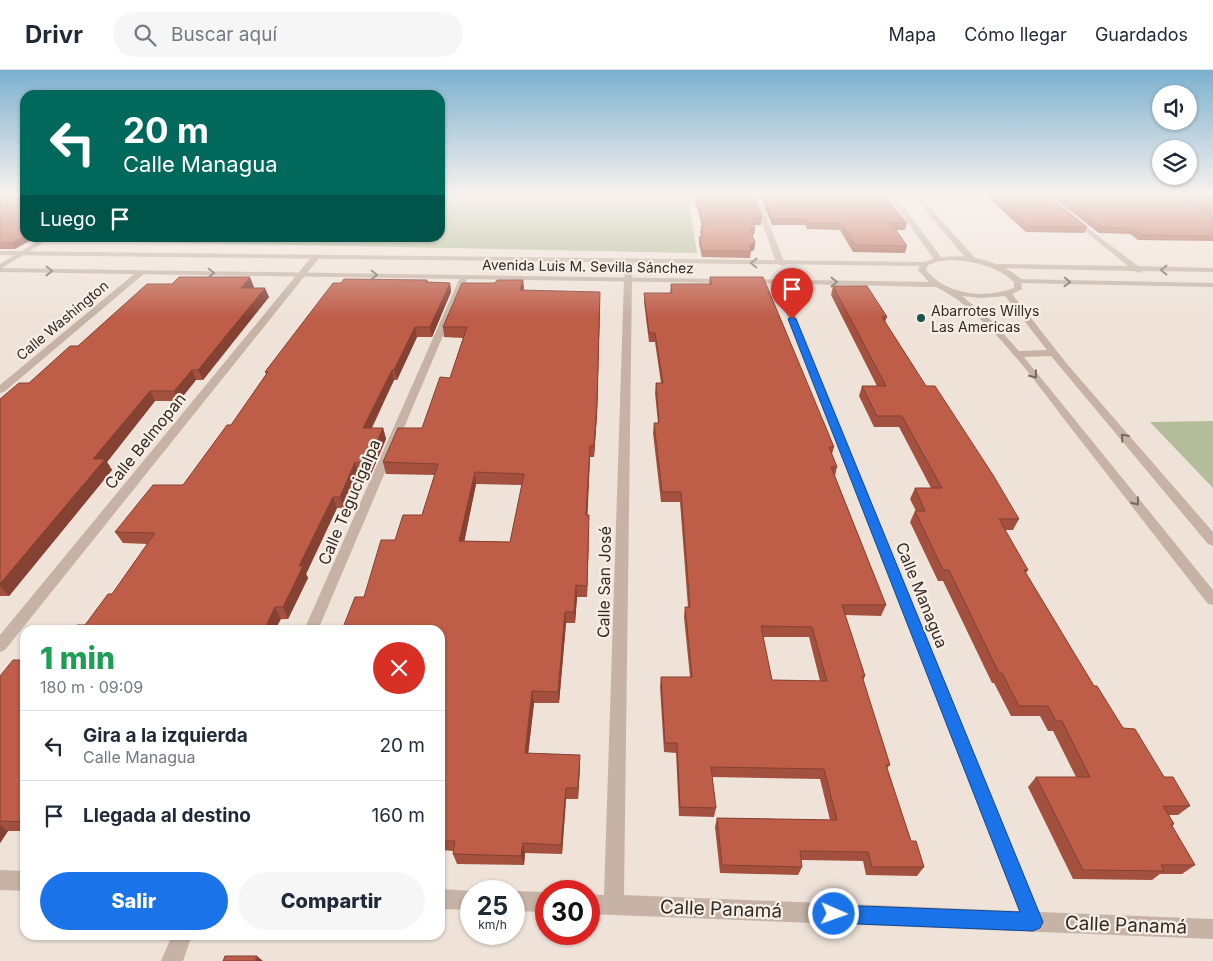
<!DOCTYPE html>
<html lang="es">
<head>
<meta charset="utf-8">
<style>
  :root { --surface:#fff; --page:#f6f6f7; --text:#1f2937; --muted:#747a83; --line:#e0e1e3; --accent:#1a73e8 }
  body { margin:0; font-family:Inter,sans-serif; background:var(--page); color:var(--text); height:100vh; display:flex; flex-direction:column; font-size:19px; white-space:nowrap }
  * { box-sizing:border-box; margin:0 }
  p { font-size:16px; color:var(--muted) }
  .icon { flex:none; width:28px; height:28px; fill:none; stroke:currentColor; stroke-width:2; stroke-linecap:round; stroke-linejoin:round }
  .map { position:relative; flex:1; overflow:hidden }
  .drawer { position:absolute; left:20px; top:555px; width:425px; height:315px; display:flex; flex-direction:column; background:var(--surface); border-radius:15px; box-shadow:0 1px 4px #0004 }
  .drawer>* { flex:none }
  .banner { position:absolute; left:20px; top:20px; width:425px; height:152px; border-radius:15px; box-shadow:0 1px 4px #0004; background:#00695c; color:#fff; overflow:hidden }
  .fabs { position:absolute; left:1152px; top:15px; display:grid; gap:10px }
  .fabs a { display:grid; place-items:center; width:45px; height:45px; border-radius:50%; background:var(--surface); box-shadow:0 1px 4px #0004; font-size:25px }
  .speed { position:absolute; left:460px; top:810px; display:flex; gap:10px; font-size:25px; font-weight:700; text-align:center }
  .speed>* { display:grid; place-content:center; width:65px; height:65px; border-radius:50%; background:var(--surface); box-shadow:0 1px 4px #0004; line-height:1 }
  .speed small { font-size:12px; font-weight:400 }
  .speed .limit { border:8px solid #d22; background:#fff; color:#111 }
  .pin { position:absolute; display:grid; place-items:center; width:42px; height:42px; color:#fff; margin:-51px -21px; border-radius:50% 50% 50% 0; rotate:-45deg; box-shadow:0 0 5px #0007 }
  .pin .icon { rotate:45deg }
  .me { position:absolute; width:55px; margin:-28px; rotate:92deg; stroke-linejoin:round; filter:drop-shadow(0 0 4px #0008) }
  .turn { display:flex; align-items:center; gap:18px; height:105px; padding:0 20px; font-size:22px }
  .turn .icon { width:65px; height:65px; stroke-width:2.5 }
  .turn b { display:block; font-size:35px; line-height:42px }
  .then { display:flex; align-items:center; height:48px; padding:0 20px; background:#0003; gap:10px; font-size:19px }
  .round { display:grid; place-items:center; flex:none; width:52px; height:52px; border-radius:26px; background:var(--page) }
  .headline { display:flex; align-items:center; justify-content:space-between; height:85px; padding:0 20px }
  h1 { font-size:30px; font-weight:800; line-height:38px; color:#1e9e55 }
  .cta { display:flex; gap:10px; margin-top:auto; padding:10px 20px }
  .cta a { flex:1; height:58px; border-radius:30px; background:var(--accent); color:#fff; font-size:20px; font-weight:800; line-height:58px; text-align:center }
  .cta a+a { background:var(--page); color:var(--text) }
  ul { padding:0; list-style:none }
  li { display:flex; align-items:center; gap:15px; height:70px; padding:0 20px; border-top:1px solid var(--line) }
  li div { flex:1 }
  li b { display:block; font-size:19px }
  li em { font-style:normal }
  header { display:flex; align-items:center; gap:30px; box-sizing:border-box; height:70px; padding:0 25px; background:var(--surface); border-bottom:1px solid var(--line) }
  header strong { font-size:24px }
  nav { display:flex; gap:28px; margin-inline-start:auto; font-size:18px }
  .search { width:350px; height:45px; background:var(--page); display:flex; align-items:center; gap:12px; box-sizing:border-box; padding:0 18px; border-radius:28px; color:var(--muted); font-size:19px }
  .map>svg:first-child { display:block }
  .green { fill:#b4bd9a }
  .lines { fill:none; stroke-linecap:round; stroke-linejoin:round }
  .minor { fill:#c6b3a6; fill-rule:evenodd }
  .tertiary { fill:#c6b3a6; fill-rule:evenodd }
  .wall { fill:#a3503e; fill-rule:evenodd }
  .shaded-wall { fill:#854132 }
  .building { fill:#be5d48; stroke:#854132; fill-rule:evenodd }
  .oneway { stroke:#756860 }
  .route { fill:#1a73e8; stroke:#114b97 }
  .poi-dot { fill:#1f5151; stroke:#f7eee5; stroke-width:2 }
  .labels { text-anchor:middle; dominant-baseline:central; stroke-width:4.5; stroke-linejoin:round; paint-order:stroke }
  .far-street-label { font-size:14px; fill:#332a26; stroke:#f7eee5 }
  .far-poi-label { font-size:14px; fill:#332a26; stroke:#f7eee5; text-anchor:start }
  .street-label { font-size:16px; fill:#332a26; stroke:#f7eee5 }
  .near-street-label { font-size:19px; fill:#332a26; stroke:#f7eee5 }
</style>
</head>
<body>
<header>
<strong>Drivr</strong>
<div class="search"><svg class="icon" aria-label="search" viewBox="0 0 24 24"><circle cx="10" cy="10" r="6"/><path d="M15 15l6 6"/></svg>Buscar aquí</div>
<nav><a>Mapa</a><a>Cómo llegar</a><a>Guardados</a></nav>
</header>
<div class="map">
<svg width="1213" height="891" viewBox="0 0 1213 891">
  <rect width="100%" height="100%" fill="#efe3d9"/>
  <g class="green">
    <path d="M440,123H687L697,183L133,172L139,168H440Z"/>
    <path d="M1213,351V418L1150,352Z"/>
  </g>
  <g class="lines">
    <g class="minor">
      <path d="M751,123H757L785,194L784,196L777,194Z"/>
      <path d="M887,123H893L941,187V191H935Z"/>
      <path d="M911,123H917L974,187V191H968Z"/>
      <path d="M1072,146L1138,196L1213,198V202L1143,201L1139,203L1134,201L998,198L994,196L998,194L1128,196L1070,149V147Z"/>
      <path d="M43,168H51L0,199V194Z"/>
      <path d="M313,185L320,187L5,580L0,582V565Z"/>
      <path d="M627,189L634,191L632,209L624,825L1019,841L774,212L778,210L782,212L1039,842L1213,849V869L589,844V824L604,825L624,209Z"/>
      <path d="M139,200L146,202L4,322L0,323V315Z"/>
      <path d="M461,205L468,207L318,560H304Z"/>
      <path d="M1015,209L1213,213V217L1018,213L1014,211Z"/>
      <path d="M0,800L25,801V821L0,820Z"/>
      <path d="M440,819L474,821H471V840L440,839Z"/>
      <path d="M513,821H514L546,822V842L514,841Z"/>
      <path d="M172,865H192L183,891H161Z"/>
    </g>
    <g class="tertiary">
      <path d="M0,181L924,192C955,180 996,187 1021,209L1022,219L1012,224L1067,294L1213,462V476L1208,474L1051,286L1024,287L1213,520V535L1208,534C1163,477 1119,419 1074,362C1039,317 987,241 936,217L747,213L743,211L747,209L929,212L918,200L920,196L0,185ZM953,190C976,192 997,196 1014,212V218C985,229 946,225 926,200L928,195L939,191ZM962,226L981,228L1005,226L1047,280L1019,281L992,251Z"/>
      <path d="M0,198L725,209L729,211L725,213L0,202Z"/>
    </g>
  </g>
  <g class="wall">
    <path d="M0,123L15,179H0Z"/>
    <path d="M693,123H752L762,148L761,155H753L755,159L754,165H752L755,173L754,180L751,181L750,188L702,187L699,174V167H701L700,163L701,156H702Z"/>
    <path d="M759,123H870L872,126L907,153L905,160H896L907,176L905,183L853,182L840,160L807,159L805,155H772Z"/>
    <path d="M983,123H1045L1087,157L1084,163L1026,162Z"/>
    <path d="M1047,123H1164L1213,152V171L1138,170L1130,164L1099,163Z"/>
    <path d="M1167,123H1213V151Z"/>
    <path d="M710,207L834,377L832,384L837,397L835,406L886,535L881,546L845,545L865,606L863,611L890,695L887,698L911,771L924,797L917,806L866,805L863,791L801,790L802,797L798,805L720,803L715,757L717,748L830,750L820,709L712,707L716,738L714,747L679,746L676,683L664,682L660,617L661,607H690L684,547L685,537H688L680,432H661L653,363L654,353H658L655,323L656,313H661L655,272H649L644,232V223H670L671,214H709ZM763,567H809L820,611L772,610Z"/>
    <path d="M427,210L428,212L450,213L451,222L432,267H417L397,310H394L372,358H383L386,369L371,404L358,403L344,438H337L306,504L308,508L288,549L85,555L112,524L147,474L123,473L115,462L183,415L231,355L266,304L265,302Z"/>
    <path d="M523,210L524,220L600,232L597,344L594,387H590L587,445L589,457L587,527H577L575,553H566L559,633H534L528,683L580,696L578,729H566L562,784L525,783L524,795L457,794L453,784L454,781L440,780V560L364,527L395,470L422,445L435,405L386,404L383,392L422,358L450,308L463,268L444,267L443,257L495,213ZM476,414L522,415L510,472L464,471Z"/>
    <path d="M833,216L887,247L885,252L926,316L1019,449L1013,460H1005L1028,500L1026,503L1094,616L1123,658L1164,707L1190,736L1178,745H1169L1174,754L1172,756L1195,795L1182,804H1160L1152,810L1073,809L1028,717L1036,707H1076L1053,661H1048L1040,646H1011L994,613H992L943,511H938L910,452L915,441H916L910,429L915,418H931L899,357H874L859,326L862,316H877L831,225Z"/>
    <path d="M254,217L253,218L269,227L203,310H196L179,331H155L107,392L112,400L9,526H0V329L29,313L78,276Z"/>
    <path d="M25,590V761H8L0,773V606Z"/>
  </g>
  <g class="shaded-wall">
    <path d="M25,165V168H35L15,179L11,173Z"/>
    <path d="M755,173L754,180L751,181L749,175Z"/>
    <path d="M250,207L254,217L245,227L241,218Z"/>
    <path d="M523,210L524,220L521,230L520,220Z"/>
    <path d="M450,213L451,222L432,267L430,257Z"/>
    <path d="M265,218L269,227L203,310L198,300Z"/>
    <path d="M600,232L597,344L594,387V376Z"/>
    <path d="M415,257L417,267L397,310L394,300Z"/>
    <path d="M192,300L196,310L179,331L174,321Z"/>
    <path d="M392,300L394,310L366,369L363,358Z"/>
    <path d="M150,321L155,331L107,392L112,400L9,526L0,516V514L93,389Z"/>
    <path d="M383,358L386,369L371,404L368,393Z"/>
    <path d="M590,376V387L587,457L586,445Z"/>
    <path d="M355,392L358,403L344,438L340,427Z"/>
    <path d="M475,402L476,414L462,483L459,471Z"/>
    <path d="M333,427L337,438L306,504L308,508L288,549L283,537L299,496Z"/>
    <path d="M589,445V457L587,527V516Z"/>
    <path d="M576,515L577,527L575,553L574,542Z"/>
    <path d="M275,537L281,549L275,560H264Z"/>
    <path d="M565,542L566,553L559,633L558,622Z"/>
    <path d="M532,621L534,633L527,694L525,683Z"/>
    <path d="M580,685V696L578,729V718Z"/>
    <path d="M566,718V729L562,784L561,775Z"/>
    <path d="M0,755L8,761L0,773Z"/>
    <path d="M523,773L525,783L524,795L521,786Z"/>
    <path d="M257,886L263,891H255Z"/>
  </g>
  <g class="building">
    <path d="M0,123H25V165L11,173H0Z"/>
    <path d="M695,123H752L762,148H751L755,159H750L755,173L749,175L751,181H703L699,167H703L701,156H704Z"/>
    <path d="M762,123H870L872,126H884L907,153H891L907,176L855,175L842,153H808L806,149H773Z"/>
    <path d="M991,123H1045L1087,157L1028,156Z"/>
    <path d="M1057,123H1164L1213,152V166L1142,165L1133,158L1102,157Z"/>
    <path d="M1178,123H1213V143Z"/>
    <path d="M179,207H250L241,218H265L198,300H192L174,321H150L93,389H105L0,514V329L19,313H29L70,276H78L147,214H172Z"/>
    <path d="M710,207H763L834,377H829L837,397H831L886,535H842L865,606H862L890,695H886L911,771H916L924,797H872L868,782L800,781L802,797L722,795L717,748L837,750L824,699L711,697L716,738L680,737L677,673H665L661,607H692L685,537H690L681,422H662L654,353H659L656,313H663L655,263H649L644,223H672L671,214H712ZM761,556L812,557L827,611L772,610Z"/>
    <path d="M344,209L427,210L426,212L450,213L430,257H415L394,300H392L363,358H383L368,393L355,392L340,427H333L299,496H303L283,537H275L264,560H74L77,555H85L108,524H112L155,463L115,462L153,415H183L227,355H231L268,302H265L333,213H341Z"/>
    <path d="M497,210H523L520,220L600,222L597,333L594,376H590L586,445H589L587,516L576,515L574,542H565L558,622L532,621L525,683L580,685L578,718H566L561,775L523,773L521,786L453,784L455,771H440V560H342L355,527H364L381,470H395L403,445H422L438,394L383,392L398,358H422L440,307L450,308L467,257H443L462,213H495ZM475,402L524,404L510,472L459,471Z"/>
    <path d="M833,216H867L887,247H882L926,316H935L993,405L1019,449H999L1028,500H1024L1094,616H1097L1123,658L1135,659L1164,707H1173L1190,736H1163L1174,754H1171L1195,795H1161L1164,801L1083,800L1036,707H1090L1062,651H1056L1048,636H1019L1002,603H999L949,500H943L915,441H925L915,418H942L902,346H877L862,316H886Z"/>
    <path d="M13,590H25V752L0,751V606Z"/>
    <path d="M225,886H257L255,891H223Z"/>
  </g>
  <defs><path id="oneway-chevron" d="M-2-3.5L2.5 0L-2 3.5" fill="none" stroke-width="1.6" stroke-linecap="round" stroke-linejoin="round" transform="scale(1.25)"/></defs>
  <g class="oneway">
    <use href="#oneway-chevron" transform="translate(754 193) rotate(-179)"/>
    <use href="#oneway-chevron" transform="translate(1164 200) rotate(-179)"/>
    <use href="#oneway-chevron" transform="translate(49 201) rotate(1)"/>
    <use href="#oneway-chevron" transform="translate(211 203) rotate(1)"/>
    <use href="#oneway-chevron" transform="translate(374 205) rotate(1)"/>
    <use href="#oneway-chevron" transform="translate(834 212)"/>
    <use href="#oneway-chevron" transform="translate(1067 212) rotate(2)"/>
    <use href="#oneway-chevron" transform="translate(1034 305) rotate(52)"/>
    <use href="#oneway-chevron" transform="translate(1124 367) rotate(-131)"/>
    <use href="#oneway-chevron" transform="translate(1136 432) rotate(52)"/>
  </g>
  <linearGradient id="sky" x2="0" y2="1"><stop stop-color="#7cb0cf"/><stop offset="0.5" stop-color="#f8f2ee"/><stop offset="1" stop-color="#f8f2ee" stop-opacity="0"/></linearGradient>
  <rect width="1213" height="248" fill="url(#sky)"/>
  <path class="route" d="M792,246L796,249L1043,852L1040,858L1033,861L834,853L827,850L825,844L827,837L834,835L1020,842L788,249Z"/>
  <circle class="poi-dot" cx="921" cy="248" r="5"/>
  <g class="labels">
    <g class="far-street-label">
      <text transform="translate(588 196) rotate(1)">Avenida Luis M. Sevilla Sánchez</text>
      <text transform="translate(62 250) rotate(-40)">Calle Washington</text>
    </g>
    <g class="far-poi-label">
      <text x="931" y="240">Abarrotes Willys<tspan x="931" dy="16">Las Americas</tspan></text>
    </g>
    <g class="street-label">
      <text transform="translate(145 371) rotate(-51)">Calle Belmopan</text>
      <text transform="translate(349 432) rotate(-67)">Calle Tegucigalpa</text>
      <text transform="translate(604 512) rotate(-89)">Calle San José</text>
      <text transform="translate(922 525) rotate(68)">Calle Managua</text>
    </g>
    <g class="near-street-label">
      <text transform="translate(721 839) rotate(2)">Calle Panamá</text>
      <text transform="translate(1126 855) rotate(2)">Calle Panamá</text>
    </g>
  </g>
</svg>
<div class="fabs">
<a><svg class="icon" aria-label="sound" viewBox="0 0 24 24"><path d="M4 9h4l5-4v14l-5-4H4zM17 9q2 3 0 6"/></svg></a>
<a><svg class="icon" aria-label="layers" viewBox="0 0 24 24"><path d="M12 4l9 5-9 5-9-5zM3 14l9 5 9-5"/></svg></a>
</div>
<div class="speed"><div>25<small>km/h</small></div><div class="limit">30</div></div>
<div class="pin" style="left:792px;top:249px;background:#d93025"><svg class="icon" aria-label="arrive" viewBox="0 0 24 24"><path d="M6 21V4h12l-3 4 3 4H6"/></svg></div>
<svg class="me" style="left:834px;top:844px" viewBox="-20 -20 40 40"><circle r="17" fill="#1a73e8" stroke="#fff" stroke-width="3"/><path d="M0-11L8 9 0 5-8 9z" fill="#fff"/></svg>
<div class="banner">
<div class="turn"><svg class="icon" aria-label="left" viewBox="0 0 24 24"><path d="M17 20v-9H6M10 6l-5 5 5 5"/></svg><div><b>20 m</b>Calle Managua</div></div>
<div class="then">Luego<svg class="icon" aria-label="arrive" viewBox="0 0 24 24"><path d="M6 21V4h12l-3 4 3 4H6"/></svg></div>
</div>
<section class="drawer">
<div class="headline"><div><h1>1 min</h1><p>180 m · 09:09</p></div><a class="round" style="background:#d93025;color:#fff"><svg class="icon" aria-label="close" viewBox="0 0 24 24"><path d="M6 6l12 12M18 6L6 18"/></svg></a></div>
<ul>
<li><svg class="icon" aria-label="left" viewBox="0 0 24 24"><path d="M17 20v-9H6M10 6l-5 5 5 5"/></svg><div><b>Gira a la izquierda</b><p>Calle Managua</p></div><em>20 m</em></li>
<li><svg class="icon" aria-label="arrive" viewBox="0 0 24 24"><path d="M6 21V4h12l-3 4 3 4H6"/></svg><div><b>Llegada al destino</b></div><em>160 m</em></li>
</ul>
<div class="cta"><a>Salir</a><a>Compartir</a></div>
</section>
</div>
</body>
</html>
